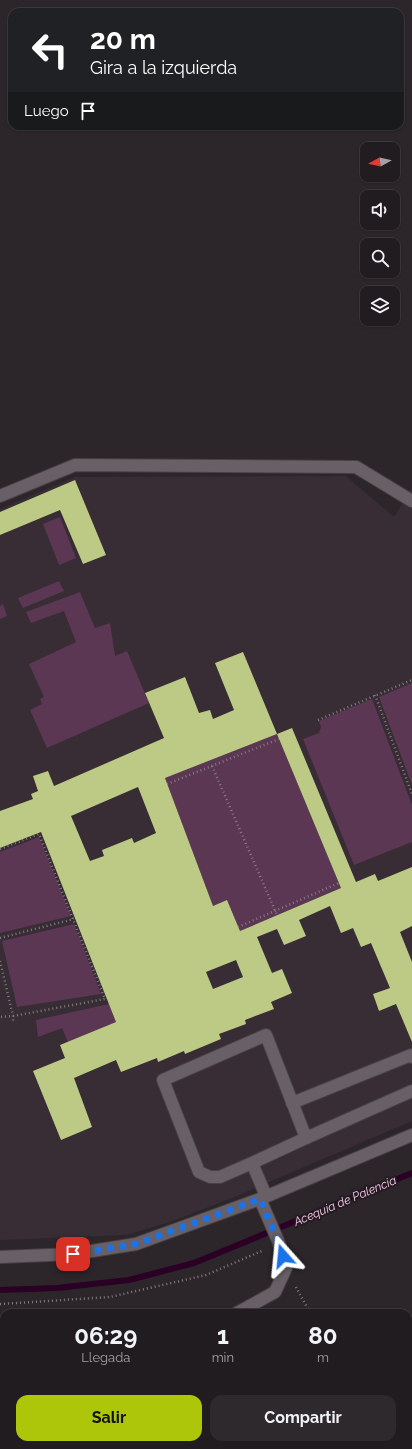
<!DOCTYPE html>
<html lang="es">
<head>
<meta charset="utf-8">
<style>
  :root { --surface:#211c20; --page:#2d292d; --text:#f1f3f6; --muted:#a2a1a5; --line:#3e3a3e; --accent:#aec60a }
  body { margin:0; font-family:Raleway,sans-serif; background:var(--page); color:var(--text); height:100vh; display:flex; flex-direction:column; font-size:15px; white-space:nowrap }
  * { box-sizing:border-box; margin:0 }
  p { font-size:13px; color:var(--muted) }
  .icon { flex:none; width:22px; height:22px; fill:none; stroke:currentColor; stroke-width:2; stroke-linecap:round; stroke-linejoin:round }
  .map { position:relative; flex:1; overflow:hidden }
  .details { position:absolute; left:0px; top:1309px; width:412px; height:140px; display:flex; flex-direction:column; background:var(--surface); border-radius:12px 12px 0 0; box-shadow:0 1px 3px #0004,0 0 0 1px var(--line) }
  .details>* { flex:none }
  .hud { position:absolute; left:8px; top:8px; width:396px; height:122px; border-radius:12px; box-shadow:0 1px 3px #0004,0 0 0 1px var(--line); background:#202124; color:#fff; overflow:hidden }
  .needle { width:26px; rotate:262deg }
  .controls { position:absolute; left:360px; top:142px; display:grid; gap:8px }
  .controls a { display:grid; place-items:center; width:40px; height:40px; border-radius:8px; background:var(--surface); box-shadow:0 1px 3px #0004,0 0 0 1px var(--line); font-size:20px }
  .pin { position:absolute; display:grid; place-items:center; width:34px; height:34px; color:#fff; margin:-17px; border-radius:8px; box-shadow:0 2px 6px #0006 }
  .me { position:absolute; width:44px; margin:-22px; rotate:342deg; stroke-linejoin:round; filter:drop-shadow(0 0 3px #0008) }
  .turn { display:flex; align-items:center; gap:14px; height:84px; padding:0 16px; font-size:18px }
  .turn .icon { width:52px; height:52px; stroke-width:2.5 }
  .turn b { display:block; font-size:28px; line-height:34px }
  .then { display:flex; align-items:center; height:38px; padding:0 16px; background:#0003; gap:8px; font-size:15px }
  .eta { display:flex; justify-content:space-evenly; align-items:center; height:68px; text-align:center }
  .eta b { font-size:24px; font-weight:700; line-height:28px }
  .primary-button { display:flex; gap:8px; margin-top:auto; padding:8px 16px }
  .primary-button a { flex:1; height:46px; border-radius:12px; background:var(--accent); color:#111; font-size:16px; font-weight:700; line-height:46px; text-align:center }
  .primary-button a+a { background:var(--page); color:var(--text) }
  .map>svg:first-child { display:block }
  .built { fill:#382c35 }
  .green { fill:#5b3754 }
  .lines { fill:none; stroke-linecap:round; stroke-linejoin:round }
  .stream { stroke:#2b0025; stroke-width:6 }
  .building { fill:#bcca85; fill-rule:evenodd }
  .minor-casing { stroke:#474145; stroke-width:14 }
  .major-casing { stroke:#474145; stroke-width:14 }
  .path { stroke:#827d81; stroke-width:2.5; stroke-dasharray:1 3; stroke-linecap:butt }
  .minor { stroke:#686066; stroke-width:12 }
  .major { stroke:#997391; stroke-width:12 }
  .route { stroke:#1a73e8; stroke-width:7; stroke-dasharray:0 12.6 }
  .labels { text-anchor:middle; dominant-baseline:central; stroke-width:4; stroke-linejoin:round; paint-order:stroke }
  .water-label { font-size:12px; font-style:italic; fill:#f8c7ec; stroke:#231c21 }
</style>
</head>
<body>
<div class="map">
<svg width="412" height="1449" viewBox="0 0 412 1449">
  <rect width="100%" height="100%" fill="#2c262b"/>
  <path class="built" d="M346,476L394,517L412,488V1121L232,1198L170,1222L126,1235L0,1240V509L75,477Z"/>
  <g class="green">
    <path d="M60,517L76,558L59,565L43,524Z"/>
    <path d="M59,581L64,591L23,608L18,598Z"/>
    <path d="M80,592L95,628L110,623L115,656L127,651L149,703L47,748L30,710L42,704L40,699L44,697L29,664L76,642L64,611L31,623L26,612Z"/>
    <path d="M3,604L7,616L0,619V606Z"/>
    <path d="M412,683V785L379,697Z"/>
    <path d="M372,699L412,805V842L354,865L303,739L319,733L321,727L319,721Z"/>
    <path d="M277,734L341,888L240,931L227,900L213,906L165,778Z"/>
    <path d="M39,837L71,916L0,933V852Z"/>
    <path d="M74,924L101,994L17,1007L2,941Z"/>
    <path d="M109,1004L116,1022L68,1042L62,1028L38,1037L36,1020Z"/>
  </g>
  <g class="lines">
    <path class="stream" d="M0,1290L57,1288L129,1280L194,1263L412,1173"/>
  </g>
  <g class="building">
    <path d="M75,480L106,555L83,564L60,510L0,535V512Z"/>
    <path d="M243,652L277,734L165,778L213,906L227,900L240,931L341,888L277,734L292,728L356,882L375,874L378,881L412,867V926L400,932L412,962V1042L396,1004L379,1011L373,994L390,988L371,943L361,947L353,928L341,933L330,906L299,920L306,936L284,945L277,929L257,937L272,973L282,969L292,993L271,1002L274,1009L245,1020L246,1024L219,1034L221,1039L185,1054L184,1051L158,1062L157,1058L121,1072L116,1060L74,1078L92,1127L61,1140L33,1071L65,1058L60,1045L116,1022L41,832L0,848V811L33,799L31,794L38,791L33,776L48,771L54,786L164,738L145,693L185,677L199,713L210,710L213,719L234,710L215,663ZM138,787L156,833L134,843L132,838L102,850L104,856L90,861L71,816ZM236,960L243,977L213,989L206,972Z"/>
  </g>
  <g class="lines">
    <defs>
      <g id="minor">
        <path d="M0,496L75,465L356,467L412,501"/>
        <path d="M292,1103L411,1055L412,1057"/>
        <path d="M306,1138L412,1091"/>
        <path d="M252,1163L220,1177H210L199,1172L163,1080L266,1035L306,1138L252,1163L266,1196"/>
        <path d="M260,1199L412,1135"/>
        <path d="M0,1257L73,1254L136,1244L260,1199L279,1243L286,1268L275,1292L237,1313"/>
        <path d="M0,1362L4,1361"/>
      </g>
      <g id="major">
        <path d="M408,1429H412"/>
        <path d="M0,1436H4"/>
      </g>
    </defs>
    <use href="#minor" class="minor-casing"/>
    <use href="#major" class="major-casing"/>
    <g class="path">
      <path d="M375,695L412,794"/>
      <path d="M318,720L412,680"/>
      <path d="M212,766L277,915"/>
      <path d="M167,784L279,739"/>
      <path d="M0,849L39,834L105,999L13,1016L0,1017"/>
      <path d="M238,927L339,883"/>
      <path d="M0,938L74,919"/>
      <path d="M0,961L13,1016V1022"/>
      <path d="M296,1287L310,1313"/>
      <path d="M0,1304L110,1297L206,1275L264,1250"/>
      <path d="M408,1373H412"/>
      <path d="M339,1445L387,1449"/>
      <path d="M85,1449L126,1445"/>
    </g>
    <use href="#minor" class="minor"/>
    <use href="#major" class="major"/>
  </g>
  <g class="lines">
    <path class="route" d="M73,1254L136,1244L260,1199L279,1243L283,1256"/>
  </g>
  <g class="labels">
    <g class="water-label">
      <text transform="translate(345 1201) rotate(-23)">Acequia de Palencia</text>
    </g>
  </g>
</svg>
<div class="controls">
<a><svg class="needle" viewBox="-14 -14 28 28"><path d="M0-13l5 13h-10z" fill="#e53935"/><path d="M0 13l5-13h-10z" fill="#a2a1a5"/></svg></a>
<a><svg class="icon" aria-label="sound" viewBox="0 0 24 24"><path d="M4 9h4l5-4v14l-5-4H4zM17 9q2 3 0 6"/></svg></a>
<a><svg class="icon" aria-label="search" viewBox="0 0 24 24"><circle cx="10" cy="10" r="6"/><path d="M15 15l6 6"/></svg></a>
<a><svg class="icon" aria-label="layers" viewBox="0 0 24 24"><path d="M12 4l9 5-9 5-9-5zM3 14l9 5 9-5"/></svg></a>
</div>
<div class="pin" style="left:73px;top:1254px;background:#d93025"><svg class="icon" aria-label="arrive" viewBox="0 0 24 24"><path d="M6 21V4h12l-3 4 3 4H6"/></svg></div>
<svg class="me" style="left:283px;top:1256px" viewBox="-20 -20 40 40"><path d="M0-17L14 15 0 8-14 15z" fill="#1a73e8" stroke="#fff" stroke-width="4"/></svg>
<div class="hud">
<div class="turn"><svg class="icon" aria-label="left" viewBox="0 0 24 24"><path d="M17 20v-9H6M10 6l-5 5 5 5"/></svg><div><b>20 m</b>Gira a la izquierda</div></div>
<div class="then">Luego<svg class="icon" aria-label="arrive" viewBox="0 0 24 24"><path d="M6 21V4h12l-3 4 3 4H6"/></svg></div>
</div>
<section class="details">
<div class="eta">
<div><b>06:29</b><p>Llegada</p></div>
<div><b>1</b><p>min</p></div>
<div><b>80</b><p>m</p></div>
</div>
<div class="primary-button"><a>Salir</a><a>Compartir</a></div>
</section>
</div>
</body>
</html>
